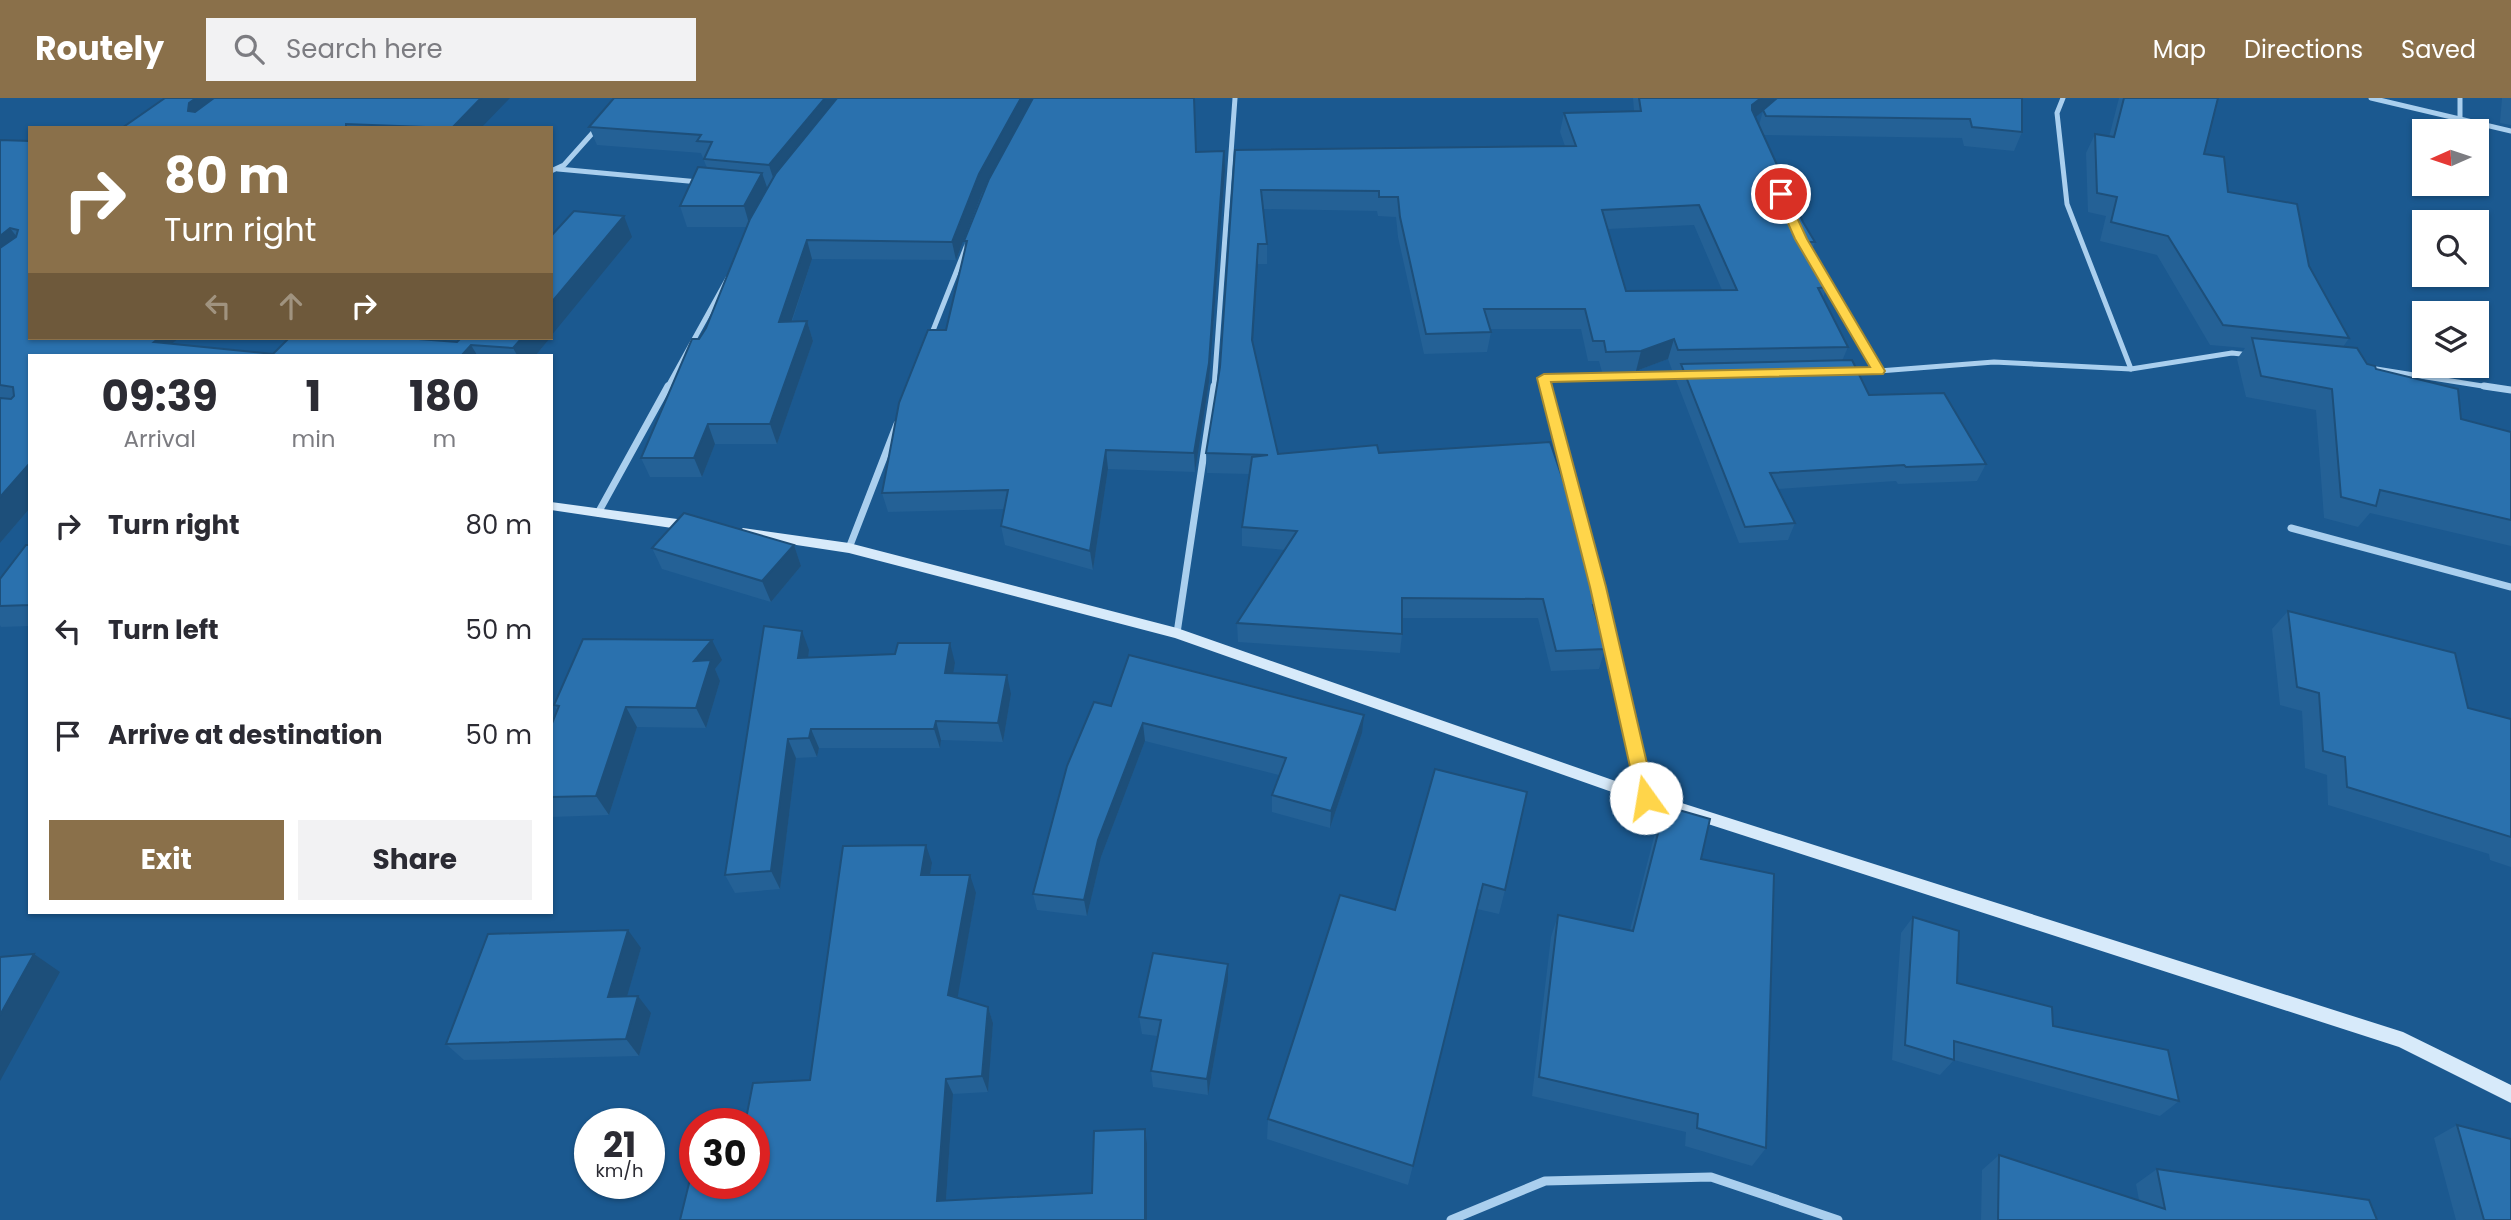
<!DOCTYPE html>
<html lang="en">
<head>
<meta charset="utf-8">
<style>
  :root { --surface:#fff; --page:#f2f2f3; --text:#2b2b33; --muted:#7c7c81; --accent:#8a704a }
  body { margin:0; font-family:Poppins,sans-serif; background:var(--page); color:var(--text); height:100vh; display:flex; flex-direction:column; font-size:26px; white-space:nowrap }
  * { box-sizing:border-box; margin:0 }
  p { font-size:23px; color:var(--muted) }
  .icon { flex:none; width:38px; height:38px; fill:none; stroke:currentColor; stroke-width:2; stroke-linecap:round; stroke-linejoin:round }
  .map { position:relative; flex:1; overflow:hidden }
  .panel { position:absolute; left:28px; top:256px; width:525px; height:560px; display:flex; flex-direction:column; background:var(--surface); border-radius:0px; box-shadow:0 2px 5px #0004 }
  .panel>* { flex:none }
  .hud { position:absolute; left:28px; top:28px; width:525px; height:214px; border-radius:0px; box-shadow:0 2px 5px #0004; background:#8a704a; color:#fff; overflow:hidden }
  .needle { width:46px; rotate:267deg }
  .fabs { position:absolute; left:2412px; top:21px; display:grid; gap:14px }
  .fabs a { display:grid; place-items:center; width:77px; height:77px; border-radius:0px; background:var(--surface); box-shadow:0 2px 5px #0004; font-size:35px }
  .speed { position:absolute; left:574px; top:1010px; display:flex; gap:14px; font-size:35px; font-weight:700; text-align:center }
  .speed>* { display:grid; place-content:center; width:91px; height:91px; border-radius:50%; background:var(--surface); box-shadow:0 2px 5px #0004; line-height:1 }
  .speed small { font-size:18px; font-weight:400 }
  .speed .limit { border:10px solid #d22; background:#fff; color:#111 }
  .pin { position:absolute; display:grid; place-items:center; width:60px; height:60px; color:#fff; margin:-30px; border:4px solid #fff; border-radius:50%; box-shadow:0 2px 7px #0007 }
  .me { position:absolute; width:77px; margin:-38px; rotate:347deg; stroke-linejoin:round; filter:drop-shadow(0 0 5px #0008) }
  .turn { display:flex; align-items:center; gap:24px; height:147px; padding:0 21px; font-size:32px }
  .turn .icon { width:91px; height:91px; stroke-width:2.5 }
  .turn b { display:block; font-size:49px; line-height:60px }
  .lanes { display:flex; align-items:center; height:66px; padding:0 21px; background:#0003; justify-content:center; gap:35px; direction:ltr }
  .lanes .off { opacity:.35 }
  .eta { display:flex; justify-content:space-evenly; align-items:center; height:119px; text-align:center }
  .eta b { font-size:42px; font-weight:700; line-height:49px }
  .cta { display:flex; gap:14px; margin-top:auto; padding:14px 21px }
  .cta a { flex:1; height:80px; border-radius:0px; background:var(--accent); color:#fff; font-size:28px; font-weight:700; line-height:80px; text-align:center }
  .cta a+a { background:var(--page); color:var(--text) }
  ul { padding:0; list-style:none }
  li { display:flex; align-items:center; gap:21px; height:105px; padding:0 21px }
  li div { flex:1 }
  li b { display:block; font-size:26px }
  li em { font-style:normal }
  header { display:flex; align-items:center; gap:42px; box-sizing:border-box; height:98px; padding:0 35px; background:var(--accent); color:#fff }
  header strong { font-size:33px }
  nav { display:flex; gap:38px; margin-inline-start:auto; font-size:24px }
  .search { width:490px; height:63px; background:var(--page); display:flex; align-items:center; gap:18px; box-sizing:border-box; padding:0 24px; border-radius:0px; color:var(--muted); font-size:26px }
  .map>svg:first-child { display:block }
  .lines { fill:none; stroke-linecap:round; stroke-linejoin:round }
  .street-far2 { stroke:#aacfee; stroke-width:5 }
  .street-far1 { stroke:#aacfee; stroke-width:7 }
  .street { stroke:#aacfee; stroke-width:9 }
  .secondary { fill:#d7eafa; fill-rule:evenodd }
  .wall { fill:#246196; fill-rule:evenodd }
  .shaded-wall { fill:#1d4f7a }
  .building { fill:#2a71ae; stroke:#1d4f7a; stroke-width:2; fill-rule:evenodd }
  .route { fill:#ffd54a; stroke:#a68a30; stroke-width:2 }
</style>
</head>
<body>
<header>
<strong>Routely</strong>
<div class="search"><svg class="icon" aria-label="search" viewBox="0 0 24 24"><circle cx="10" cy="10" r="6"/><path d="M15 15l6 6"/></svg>Search here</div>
<nav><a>Map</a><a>Directions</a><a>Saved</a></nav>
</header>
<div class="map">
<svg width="2511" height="1122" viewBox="0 0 2511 1122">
  <rect width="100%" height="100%" fill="#1b5990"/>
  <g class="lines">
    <g class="street-far2">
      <path d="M2063,0L2057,15L2067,106L2131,271"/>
      <path d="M2371,0L2511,33"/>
      <path d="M2460,0V21"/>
      <path d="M558,71L699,84"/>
      <path d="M551,73L564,67L597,30"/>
      <path d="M1807,151L1879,273L1851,274"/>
      <path d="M930,240L968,144"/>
      <path d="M2370,270L2495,290"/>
      <path d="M1879,273L1994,264L2131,271L2232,255L2250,257"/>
      <path d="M667,290L728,180"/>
      <path d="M1214,290L1235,0"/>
      <path d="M1546,290L1544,280L1685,277"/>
    </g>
    <g class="street-far1">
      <path d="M1546,288L1597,484"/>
      <path d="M2484,288L2511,292"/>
      <path d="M598,415L668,288"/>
      <path d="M2291,430L2511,489"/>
      <path d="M849,450L897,326"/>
      <path d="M1601,503L1636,656"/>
      <path d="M1177,535L1214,288"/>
    </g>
    <g class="street">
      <path d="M1636,655L1646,699"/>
      <path d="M1451,1122L1545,1083L1711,1079L1838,1122"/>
    </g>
    <g class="secondary">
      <path d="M551,404L692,423L698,428L692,433L551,412Z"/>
      <path d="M743,430L849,445L1177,530L1647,694L2403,934L2511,987V1005L2399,949L1646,706L1175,540L849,455L738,438L737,435Z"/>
    </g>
  </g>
  <g class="wall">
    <path d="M165,0L481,30H122Z"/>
    <path d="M1633,0H1775L1774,3L2022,0V34L2014,53L1964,48L1962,40L1763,37L1803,124L1815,144L1810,158L1827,189L1823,200L1848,249L1842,263L1869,297L1986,366L1977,383L1898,386L1896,383L1778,391L1795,425L1788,442L1739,445L1676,282L1679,272H1672L1668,261L1636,273L1602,274L1599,263H1588L1581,231H1490L1491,234L1487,254L1424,256L1398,139L1396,119L1378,118L1377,113L1263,111L1267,146V166H1258L1253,246L1278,356L1379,355L1605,505L1599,525H1598L1605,551L1599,571L1551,573L1538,520H1402V536L1400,555L1238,544L1237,525L1285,452L1242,448V429L1249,376L1207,375L1206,355L1220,269L1235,52L1565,48L1560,34L1564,15L1634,13ZM1763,13L1759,27L1755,19ZM1694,127L1722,192L1626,193L1608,131Z"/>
    <path d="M2119,0H2218L2204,56L2228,94L2309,168L2349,240L2343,249L2367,266L2461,321L2511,334V448L2370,415L2358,429L2324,420L2316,312L2246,299L2237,261L2245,250L2210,247L2157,157L2100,143L2106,118L2088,114L2086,55L2095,36L2109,39Z"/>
    <path d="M2502,0H2511V27L2500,25Z"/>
    <path d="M589,29L1196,54L1225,72L1209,284L1195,374L1108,371L1093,472L1005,447L1001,428L1004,411L888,414L882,395L946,232L965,152L964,143L985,89L956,162L812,161L792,224L807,223L813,243L777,346H715L702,379H650L641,360L699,241L706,230L747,129H687L680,108L707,70L701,55L597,47Z"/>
    <path d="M0,42L172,246L273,256L352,241L457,244L461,240H550L536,257H30V410L0,445Z"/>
    <path d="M30,447V528L1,529L0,527V481Z"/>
    <path d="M794,447L801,468L771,504L662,471L652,450Z"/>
    <path d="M2288,513L2468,610L2511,621V769L2490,762L2489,756L2328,707L2327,677L2305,670L2302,613L2280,607L2272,531Z"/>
    <path d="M809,552L808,560L955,565L953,575L1011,596L1003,644L941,642L940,650H819L817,659L796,660L780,791L735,795L725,777Z"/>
    <path d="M722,562L715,571L720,583L706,630L637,629L609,717L551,719V628L557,612L554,607Z"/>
    <path d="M1111,608L1362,635L1330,730L1272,714V697L1279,677L1145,643L1101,759L1087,818L1037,812L1033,796Z"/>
    <path d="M1435,671L1505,792L1499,816L1477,811L1408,1087L1267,1041L1268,1021L1395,812Z"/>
    <path d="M1665,708L1701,761L1766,1050L1752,1068L1685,1048L1686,1034L1532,998L1551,839L1558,817L1630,832L1656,731Z"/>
    <path d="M932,765L930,777L976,795L957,900L988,909L993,925L988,994L953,996L946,1103L1092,1095L1147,1046V1122L754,1085L810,982Z"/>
    <path d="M1913,819L1957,885L2053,928L2179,1003L2160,1018L1954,962L1940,977L1892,962L1901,835Z"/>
    <path d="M641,850L627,898L651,915L639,958L464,962L446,946Z"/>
    <path d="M1228,866V883L1208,997L1153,989L1151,973L1157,938L1142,936L1139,919Z"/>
    <path d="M2457,1027L2511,1122H2456L2434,1040Z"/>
    <path d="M1999,1057L2139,1102L2136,1086L2157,1071L2377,1122H1981L1982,1072Z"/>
  </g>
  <g class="shaded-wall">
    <path d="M196,0H237L202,30L188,13L189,5Z"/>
    <path d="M481,0H510L481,30H452Z"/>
    <path d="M825,0H844L775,86L769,67Z"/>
    <path d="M1021,0H1033L982,95L956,162L952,144L979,76Z"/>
    <path d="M1761,0H1775L1773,5L1747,26L1752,7Z"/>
    <path d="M1224,53L1225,72L1209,284L1195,374L1194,355Z"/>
    <path d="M762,75L769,95L750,129L744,108Z"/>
    <path d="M624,118L632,139L551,238V205Z"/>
    <path d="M10,130L27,152L0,172V138Z"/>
    <path d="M807,142L812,161L785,243L779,224Z"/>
    <path d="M1258,146V166L1252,261V242Z"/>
    <path d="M807,223L813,243L777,346L770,326Z"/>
    <path d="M149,240H179L160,255Z"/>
    <path d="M522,240H550L536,257H517L513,250Z"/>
    <path d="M1674,241L1668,261L1636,273L1641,253Z"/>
    <path d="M471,247L477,257H462Z"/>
    <path d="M708,326L715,346L702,379L694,360Z"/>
    <path d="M1106,352L1108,371L1093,472L1090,453Z"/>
    <path d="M30,365V410L0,445V399Z"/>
    <path d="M794,447L801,468L771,504L762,483Z"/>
    <path d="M802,533L809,552L806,579L798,560Z"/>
    <path d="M712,542L722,562L715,571L720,583L706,630L696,610L694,563Z"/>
    <path d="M950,545L955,565L950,594L945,575Z"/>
    <path d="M1007,577L1011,596L1003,644L998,625Z"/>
    <path d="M626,609L637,629L609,717L596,698Z"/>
    <path d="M1364,617L1362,635L1330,730L1331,713Z"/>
    <path d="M936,623L941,642L940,650L934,631Z"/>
    <path d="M1143,625L1145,643L1101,759L1087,818L1084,802L1098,742Z"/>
    <path d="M811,631L819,650L817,659L809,640Z"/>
    <path d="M788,641L796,660L780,791L771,773Z"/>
    <path d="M926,747L932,765L927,795L921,777Z"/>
    <path d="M970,777L976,795L955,914L948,897Z"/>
    <path d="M628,832L641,850L622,916L608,899Z"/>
    <path d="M34,856L60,874L0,983V917Z"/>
    <path d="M1228,866V883L1208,997L1207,981Z"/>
    <path d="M638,898L651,915L639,958L626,941Z"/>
    <path d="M988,909L993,925L988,994L982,978Z"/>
    <path d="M946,981L953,996L945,1117L937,1103Z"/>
    <path d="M1145,1031L1147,1046V1122H1145Z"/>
  </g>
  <g class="building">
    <path d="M165,0H196L189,5L188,13L195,14L214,0H481L452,30L346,26V30H122Z"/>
    <path d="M614,0H825L769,67L704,61L712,44L697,43L701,37L589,29Z"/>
    <path d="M837,0H1021L979,76L952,144L807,142L779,224L807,223L770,326H708L694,360H641L692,241H699L706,230L750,121L776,75Z"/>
    <path d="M1033,0H1194L1196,54L1224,53L1209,265L1194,355L1106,352L1090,453L1001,428L1008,392L882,395L899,305L928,232H946L967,143H964L989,81Z"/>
    <path d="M1639,0H1761L1752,7V12L1803,124L1815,144H1803L1827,189L1818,190L1848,249L1678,252L1674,241L1641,253L1606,254L1604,243H1593L1585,211H1484L1491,234L1426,236L1400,119L1398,99H1379V93L1261,92L1267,146H1258L1252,242L1278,356L1377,347L1379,355L1550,344L1605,505L1593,507L1605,551L1556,553L1543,501L1402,500V536L1237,525L1297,433L1242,429L1252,359L1268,357L1206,355L1220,269L1235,52L1576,48L1564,15L1641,13ZM1699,107L1737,192L1626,193L1602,112Z"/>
    <path d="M1777,0H2022V34L1972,29L1970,21L1766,18L1763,12Z"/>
    <path d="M2124,0H2218L2204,56L2224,59L2228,94L2297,106L2309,168L2349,240L2223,227L2168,138L2111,124L2117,99L2097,95L2095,36L2114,39Z"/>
    <path d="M0,42L30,43V240H159L154,244L273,256L289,240L352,241L405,240L457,244L461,240H522L513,250L471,247L462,257H30V365L0,399V300L11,301L14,298L13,289L0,287V150L16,139L18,132L10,130L0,138Z"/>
    <path d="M698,69L762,75L744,108H680Z"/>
    <path d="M574,113L624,118L551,205V138Z"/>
    <path d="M2252,240L2357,250L2367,266L2375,268L2376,271L2458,291L2461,321L2511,334V422L2380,392L2376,408L2341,399L2332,291L2261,278Z"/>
    <path d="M1852,262L1869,297L1944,295L1986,366L1906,369L1904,367L1770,375L1795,425L1745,429L1681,266Z"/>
    <path d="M684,415L794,447L762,483L652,450Z"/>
    <path d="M26,447H30V507L0,508V481Z"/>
    <path d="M2288,513L2455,555L2468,610L2511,621V739L2347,689L2345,659L2323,653L2319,595L2297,589Z"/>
    <path d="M764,528L802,533L798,560L895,556L898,545H950L945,575L1007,577L998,625L936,623L934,631H811L809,640L788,641L771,773L725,777Z"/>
    <path d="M583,541L712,542L694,563L711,562L696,610L626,609L596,698L551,699V628L559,608L554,607Z"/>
    <path d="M1129,557L1364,617L1331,713L1272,697L1286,660L1143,625L1098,742L1084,802L1033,796L1067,668L1094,604L1111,608Z"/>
    <path d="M1435,671L1527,694L1505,792L1483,786L1413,1068L1268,1021L1340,797L1395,812Z"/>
    <path d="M1665,708L1710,721L1701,761L1774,776L1766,1050L1697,1030L1698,1016L1539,979L1558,817L1633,833Z"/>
    <path d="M926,747L921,777H970L948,897L988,909L982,978L946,981L937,1103L1092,1095L1094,1033L1145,1031V1122H680L695,1061V1085H754V1026H745L753,985L810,982L843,748Z"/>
    <path d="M1913,819L1959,833L1957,885L2052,909L2053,928L2168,952L2179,1003L1954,943V962L1905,947Z"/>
    <path d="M628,832L608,899L638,898L626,941L446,946L488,836Z"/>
    <path d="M1153,855L1228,866L1207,981L1151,973L1161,922L1139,919Z"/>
    <path d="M34,856L0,917V859Z"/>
    <path d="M2457,1027L2511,1041V1122H2484Z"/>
    <path d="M1999,1057L2165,1111L2157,1071L2369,1102L2377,1122H1998Z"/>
  </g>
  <path class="route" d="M1781,92L1786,96L1807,141L1885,273L1883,276L1551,284L1606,489L1655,700L1652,705L1646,707L1640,705L1637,700L1590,489L1537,280L1544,276L1870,269L1795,141L1775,96Z"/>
</svg>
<div class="fabs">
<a><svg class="needle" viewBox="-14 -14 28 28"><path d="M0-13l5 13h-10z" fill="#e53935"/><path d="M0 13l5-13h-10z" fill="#7c7c81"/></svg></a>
<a><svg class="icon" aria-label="search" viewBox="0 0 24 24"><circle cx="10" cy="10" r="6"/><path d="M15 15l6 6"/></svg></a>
<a><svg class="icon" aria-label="layers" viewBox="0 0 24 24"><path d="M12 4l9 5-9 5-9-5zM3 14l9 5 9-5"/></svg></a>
</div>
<div class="speed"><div>21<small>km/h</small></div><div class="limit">30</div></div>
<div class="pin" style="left:1781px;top:96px;background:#d93025"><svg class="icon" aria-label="arrive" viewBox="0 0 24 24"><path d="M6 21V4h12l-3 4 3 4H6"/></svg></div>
<svg class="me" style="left:1646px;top:700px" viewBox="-20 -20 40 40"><circle r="19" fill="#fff"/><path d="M0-13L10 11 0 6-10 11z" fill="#ffd54a"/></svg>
<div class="hud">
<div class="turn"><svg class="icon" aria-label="right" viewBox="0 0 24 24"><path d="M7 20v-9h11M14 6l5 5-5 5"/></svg><div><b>80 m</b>Turn right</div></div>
<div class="lanes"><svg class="icon off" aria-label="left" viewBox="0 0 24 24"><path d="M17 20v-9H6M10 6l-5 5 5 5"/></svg><svg class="icon off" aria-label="ahead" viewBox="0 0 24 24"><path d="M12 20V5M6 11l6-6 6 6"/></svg><svg class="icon" aria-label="right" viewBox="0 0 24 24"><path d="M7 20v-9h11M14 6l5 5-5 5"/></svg></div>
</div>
<section class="panel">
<div class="eta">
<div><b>09:39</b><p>Arrival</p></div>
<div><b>1</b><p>min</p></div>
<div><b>180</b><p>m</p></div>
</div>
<ul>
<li><svg class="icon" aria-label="right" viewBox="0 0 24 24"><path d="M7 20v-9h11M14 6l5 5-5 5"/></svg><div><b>Turn right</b></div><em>80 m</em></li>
<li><svg class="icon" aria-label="left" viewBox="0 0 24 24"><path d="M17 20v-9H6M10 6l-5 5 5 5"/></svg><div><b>Turn left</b></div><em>50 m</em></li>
<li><svg class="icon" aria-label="arrive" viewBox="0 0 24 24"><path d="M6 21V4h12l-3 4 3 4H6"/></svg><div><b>Arrive at destination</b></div><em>50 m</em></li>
</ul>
<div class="cta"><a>Exit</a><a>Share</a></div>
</section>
</div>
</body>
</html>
